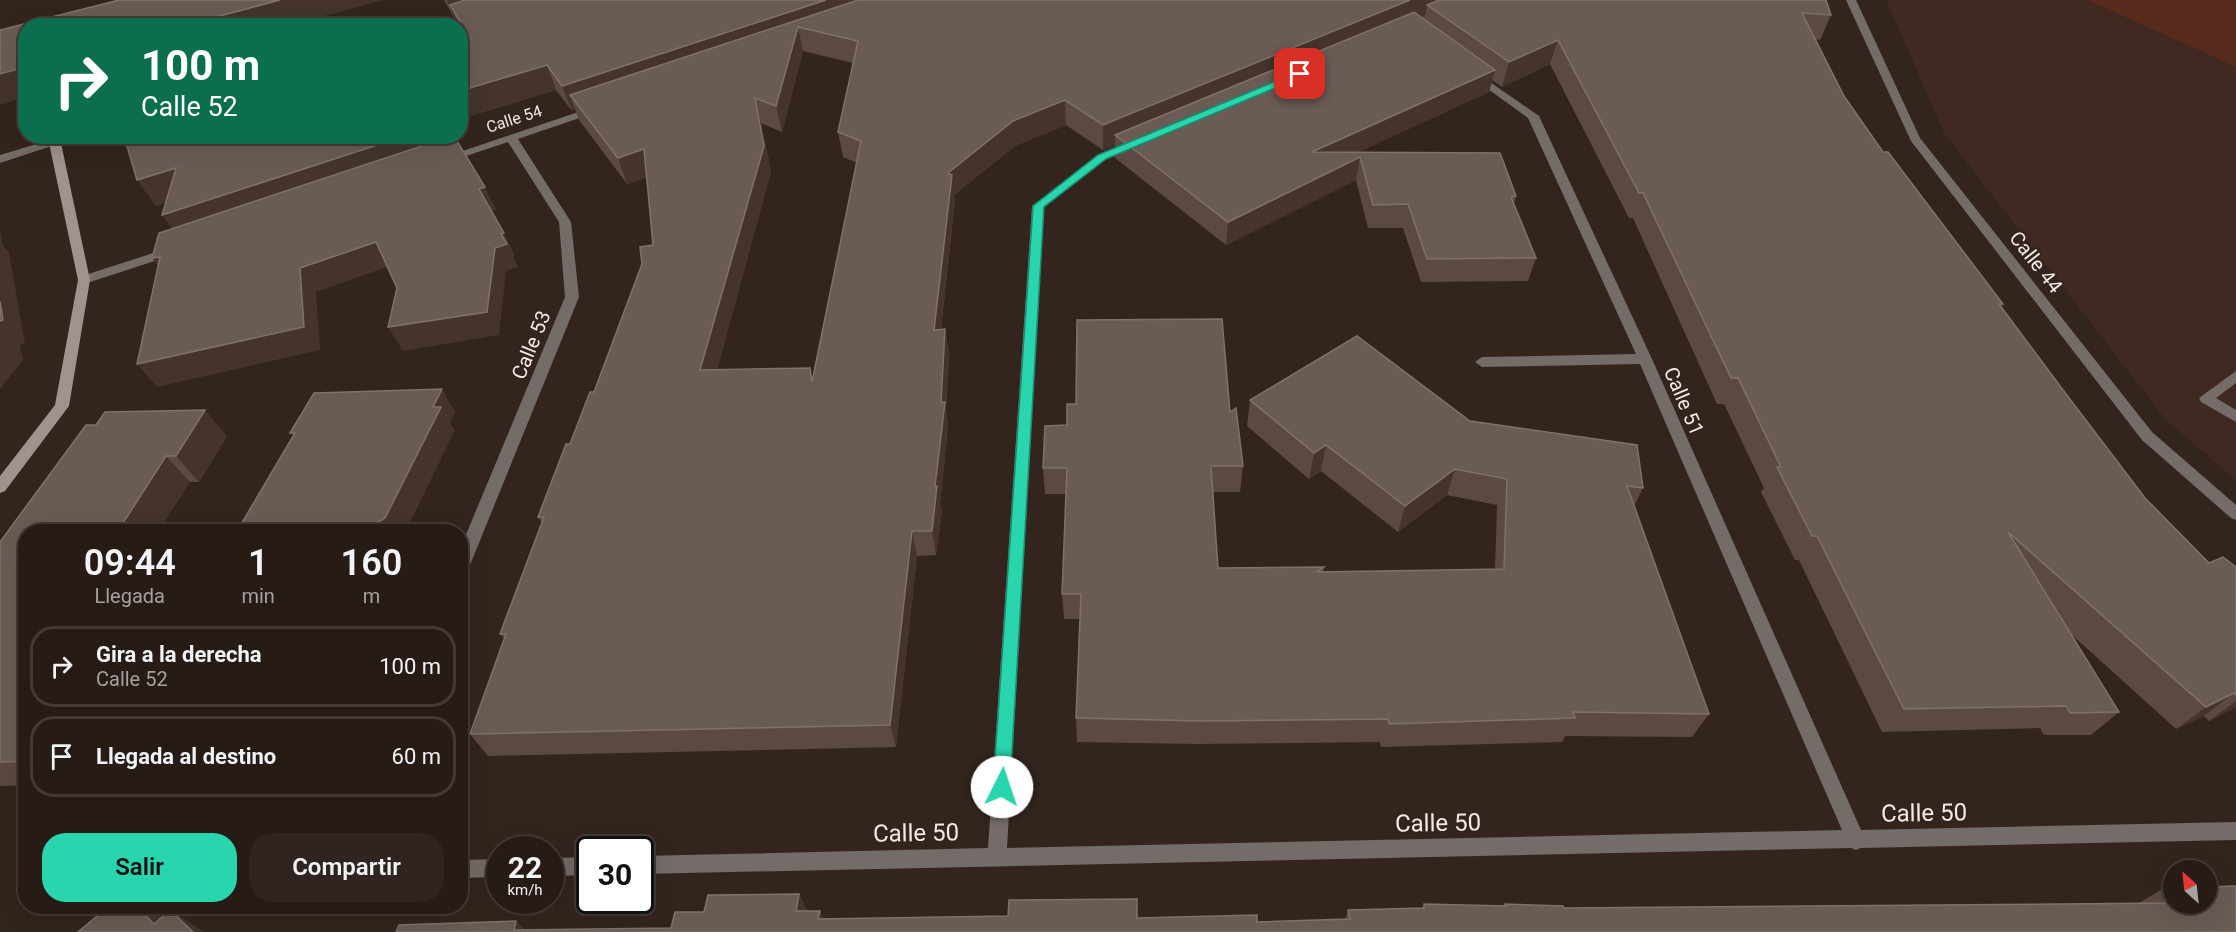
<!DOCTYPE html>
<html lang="es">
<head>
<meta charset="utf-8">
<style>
  :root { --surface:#271b16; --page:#2f241f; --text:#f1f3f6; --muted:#a4a1a1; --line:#433935; --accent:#28d5ad }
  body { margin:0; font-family:Roboto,sans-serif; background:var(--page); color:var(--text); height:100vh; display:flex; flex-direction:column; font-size:22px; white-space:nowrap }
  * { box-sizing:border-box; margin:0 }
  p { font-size:20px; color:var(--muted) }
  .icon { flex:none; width:33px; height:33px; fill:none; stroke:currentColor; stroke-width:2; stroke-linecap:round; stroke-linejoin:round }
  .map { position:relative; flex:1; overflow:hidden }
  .side { position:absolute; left:18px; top:524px; width:450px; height:390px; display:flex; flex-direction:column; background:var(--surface); border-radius:24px; box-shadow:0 6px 24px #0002,0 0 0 2px var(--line) }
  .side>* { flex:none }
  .guide { position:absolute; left:18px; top:18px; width:450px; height:126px; border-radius:24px; box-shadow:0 6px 24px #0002,0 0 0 2px var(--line); background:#0b6e4f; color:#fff; overflow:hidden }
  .needle { width:39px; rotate:333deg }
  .fabs { position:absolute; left:2163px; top:860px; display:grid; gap:12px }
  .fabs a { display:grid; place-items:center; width:54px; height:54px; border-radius:50%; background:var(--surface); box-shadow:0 6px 24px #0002,0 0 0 2px var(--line); font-size:30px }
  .speed { position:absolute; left:486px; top:836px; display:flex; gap:12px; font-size:30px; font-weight:700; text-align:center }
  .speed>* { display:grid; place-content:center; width:78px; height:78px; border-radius:50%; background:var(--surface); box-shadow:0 6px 24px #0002,0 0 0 2px var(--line); line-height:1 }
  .speed small { font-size:15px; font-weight:400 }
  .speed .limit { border:3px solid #111; border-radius:9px; background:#fff; color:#111 }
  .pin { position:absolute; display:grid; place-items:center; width:51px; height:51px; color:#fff; margin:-26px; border-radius:12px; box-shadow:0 3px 9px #0006 }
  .me { position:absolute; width:66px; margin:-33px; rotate:4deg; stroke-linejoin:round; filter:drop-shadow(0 0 4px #0008) }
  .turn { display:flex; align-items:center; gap:21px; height:126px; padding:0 24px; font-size:27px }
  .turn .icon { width:78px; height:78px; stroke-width:2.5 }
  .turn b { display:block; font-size:42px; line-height:51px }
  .eta { display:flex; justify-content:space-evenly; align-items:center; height:102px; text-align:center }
  .eta b { font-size:36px; font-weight:600; line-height:42px }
  .cta { display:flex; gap:12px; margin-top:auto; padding:12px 24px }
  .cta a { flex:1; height:69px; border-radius:24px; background:var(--accent); color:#111; font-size:24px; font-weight:600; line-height:69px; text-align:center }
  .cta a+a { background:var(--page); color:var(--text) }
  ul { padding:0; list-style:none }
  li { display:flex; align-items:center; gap:18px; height:81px; margin:0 12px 9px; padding:0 12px; border:3px solid var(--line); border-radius:24px }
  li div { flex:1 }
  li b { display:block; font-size:22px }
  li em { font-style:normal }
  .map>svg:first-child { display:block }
  .built { fill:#402921 }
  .green { fill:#572b1b }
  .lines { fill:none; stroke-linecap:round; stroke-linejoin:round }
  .lane { fill:#746c68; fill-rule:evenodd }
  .street { fill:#746c68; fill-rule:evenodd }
  .secondary { fill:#a0928d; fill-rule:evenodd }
  .wall { fill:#5b4a43; fill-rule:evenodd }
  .shaded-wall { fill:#44342d }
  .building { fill:#6b5b55; stroke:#80716b; stroke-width:1.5; fill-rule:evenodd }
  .route { fill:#28d5ad; stroke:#1a8a70; stroke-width:1.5 }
  .labels { text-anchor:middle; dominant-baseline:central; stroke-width:4.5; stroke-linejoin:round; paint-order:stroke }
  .far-street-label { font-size:16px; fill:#f4e9e5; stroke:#34241e }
  .street-label { font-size:20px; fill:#f4e9e5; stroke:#34241e }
  .near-street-label { font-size:24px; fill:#f4e9e5; stroke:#34241e }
</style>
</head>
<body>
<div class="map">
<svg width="2236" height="932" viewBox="0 0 2236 932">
  <rect width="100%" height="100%" fill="#34241e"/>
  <path class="built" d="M1886,0H2087L2236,67V480L2166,420L1944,133Z"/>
  <path class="green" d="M2087,0H2236V67Z"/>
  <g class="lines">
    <path class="lane" d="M2236,371V383L2216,398L2236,410V422L2201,402L2199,398Z"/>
    <g class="street">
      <path d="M1846,0H1856L1920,138L2152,432L2236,505V520L2231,518L2142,440L1911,141Z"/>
      <path d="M478,15L483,18L482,20L460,27L447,26Z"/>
      <path d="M1474,71L1539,116L1652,359L1861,830L2236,822V840L1861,848L1856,850L1851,848L640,874V856L988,848L1032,206L1098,155L1132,141L1138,144L1136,146L1106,159L1044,207L1007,848L1842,830L1640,364L1482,367L1475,362L1482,357L1636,354L1528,118L1470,76V72Z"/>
      <path d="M596,106L600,107V111L518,139L571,222L579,297L468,570L466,575L460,576V549L565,297L559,222L508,142L445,163L439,159Z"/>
      <path d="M63,136H82L0,163V155Z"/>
      <path d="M172,247L176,248V254L84,284L78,280L79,277Z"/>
      <path d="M590,857V875L550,876V858Z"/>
      <path d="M500,859V877L460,878V860Z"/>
    </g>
    <path class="secondary" d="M55,140L61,143L90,280L69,406L5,491L0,493V476L55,405L78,280L49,143Z"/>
  </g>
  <g class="wall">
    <path d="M444,0H1826L1831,15L1820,40L1815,39L1844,96L1883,152L2003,304L2001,306L2063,390L2145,498L2209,563L2236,567V707L2209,721L2204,716L2176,729L2071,634L2119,712L2091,735H2044L2040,728L1882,732L1799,560H1795L1761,492L1764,488L1724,404H1717L1633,218H1629L1550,64L1502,87L1492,80L1489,92L1358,152L1516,196L1514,204L1536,258L1528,281L1421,282L1403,228H1368L1356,180L1226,245L1115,158V146L1103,150L1066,125L1015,146L954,195L955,200L941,329H945L949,355L946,412L948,427L940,503L942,511L936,555L917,556L896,747L488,756L470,734L504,639L500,634L542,523L538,517L570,444L594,392L653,245L647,177L627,184L579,120L575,109L572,111L556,90L460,119V40L467,39L461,29L460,26L457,20L456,21ZM803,51L853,63L838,132L843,157L857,163L813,381L717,370L771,171L761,123L782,132Z"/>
    <path d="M1250,400L1470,421L1643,488L1634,506L1709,714L1692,737L1565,736L1562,742L1381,747L1380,742L1198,744L1077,742L1076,718L1080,619H1064L1062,594L1066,494H1045L1043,468L1067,425L1230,412L1243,466L1240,492H1213L1218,568L1324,567L1323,572L1495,569L1497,505L1447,495L1398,532L1321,471L1309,479L1247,426Z"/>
    <path d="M96,425L227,436L199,482H190L26,531V785L0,786V542Z"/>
    <path d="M2164,888L2236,932H396L516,921L525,930L671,928L807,911L823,919L1137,918L1257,922L1345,919L1348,910L1422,908L1424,904L1504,906L1505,904L1564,908L2139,903Z"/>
  </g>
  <g class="shaded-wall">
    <path d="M280,0H383L288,26H182Z"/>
    <path d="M447,0H520L450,5L457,20L456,21Z"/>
    <path d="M826,0H904L798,27L803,51L782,132L776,106L796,36L570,95L575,109L572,111L562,86Z"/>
    <path d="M1410,0H1464L1427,5L1425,16L1124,142L1115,135V146L1103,150V125Z"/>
    <path d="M1558,40L1550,64L1502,87L1509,62Z"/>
    <path d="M547,65L556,90L460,119V91Z"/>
    <path d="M26,67V97L0,105V74Z"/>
    <path d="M1495,70L1489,92L1309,175L1312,152Z"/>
    <path d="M755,98L761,123L771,171L710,396L700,370Z"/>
    <path d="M1065,100L1066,125L1015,146L954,195L955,200L938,355L934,330L948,173L1013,121Z"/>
    <path d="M405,136H452L181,241L162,215Z"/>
    <path d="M644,149L653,175L627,184L618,158Z"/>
    <path d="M1360,157L1356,180L1226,245L1228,222Z"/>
    <path d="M176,168L193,194L156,206L137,180Z"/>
    <path d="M485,187L496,210L490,212L479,189Z"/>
    <path d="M0,231L3,246L9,253L25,343L20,345L23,360L0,389Z"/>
    <path d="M504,233L515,256L513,257L518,267L506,271L499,335L403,351L388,327L495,248L501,234Z"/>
    <path d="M376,242L390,266L316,292L320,350L157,387L137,364L300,268Z"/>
    <path d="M160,257L170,282L152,258Z"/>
    <path d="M945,329L949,355L946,412L948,427L940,503L942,511L936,555L932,531L941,402Z"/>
    <path d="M442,389L455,412L450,423L455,430L406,531H374Z"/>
    <path d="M205,410L227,436L199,482L176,456Z"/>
    <path d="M1326,445L1321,471L1309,479L1314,453Z"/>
    <path d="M166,456L190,482L159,531H118Z"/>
    <path d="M1455,469L1447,495L1398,532L1405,506Z"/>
    <path d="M912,531L917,556L896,747L890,725Z"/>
    <path d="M2234,693L2204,716L2176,729L2206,707Z"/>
    <path d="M2236,701V707L2209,721Z"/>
    <path d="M799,894L810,916L796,911Z"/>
    <path d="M136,906H144L162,918L154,924Z"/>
    <path d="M170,910L204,932H193Z"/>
    <path d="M820,911L830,932L818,919Z"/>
    <path d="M516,921L527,932L514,930Z"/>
  </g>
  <g class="building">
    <path d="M119,0H280L182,26H26V67L0,74V30Z"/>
    <path d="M465,0H826L562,86L547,65L460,91V40L470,38L450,5Z"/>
    <path d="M858,0H1410L1103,125L1065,100L1013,121L948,173L952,175L934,330L945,329L941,402H945L935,486H937L932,531H912L890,725L470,734L506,634H500L544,517H538L566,444H570L590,392H594L642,264L640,247L653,245L644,149L618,158L570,95ZM798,27L858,41L838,132L861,141L812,382L810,368L700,370L764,146L755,98L776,106Z"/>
    <path d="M1439,0H1826L1831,15L1802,13L1844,96L1883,152H1888L2003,304H1999L2063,390L2145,498L2209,563L2223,557L2236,567V695L2234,693L2206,707L2008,532L2119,712L2070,713L2066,706L1904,709L1817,536H1812L1777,467H1781L1738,378H1731L1643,193H1639L1558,40L1509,62L1427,5Z"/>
    <path d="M1414,12L1495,70L1312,152L1500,153L1516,196L1511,197L1536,258L1427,259L1408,204L1373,205L1360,157L1228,222L1115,135Z"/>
    <path d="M124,136H405L162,215L176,168L137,180Z"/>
    <path d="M452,136H454L485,187L479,189L504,233L501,234L507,244L495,248L487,312L388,327L397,288L376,242L300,268L304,327L137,364L160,257L152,258L159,233Z"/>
    <path d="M0,301L3,320L0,321Z"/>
    <path d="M1222,319L1230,412L1236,408L1243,466H1211L1218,568L1324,567L1317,572L1504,569L1507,479L1455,469L1405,506L1326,445L1314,453L1250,400L1357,336L1470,421L1637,445L1643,488L1627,486L1709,714L1573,712L1575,718L1389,724L1388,719L1200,721L1076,718L1081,594H1062L1067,468H1043L1045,426L1067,425V404H1076L1077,320Z"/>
    <path d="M442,389L433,407H441L385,518L378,522L374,531H237L295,433H290L314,393Z"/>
    <path d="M205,410L176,456H166L118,531H26V761L0,762V542L86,425H96L105,412Z"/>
    <path d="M2236,886V932H396L399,925L516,921L514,930L671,928L675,912H704L708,895L799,894L796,911H820L818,919L1008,916L1009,900L1137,899V918L1257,915V922L1350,919L1348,910L1424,908V904L1506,906L1505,904L1563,906L1564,908L2173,903L2164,888H2174V903H2206V887Z"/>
    <path d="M109,906H136L154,924L170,910L193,932H78Z"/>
  </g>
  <path class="route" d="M1300,71L1305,74L1304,76L1106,159L1044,207L1010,787L1007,793L1002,795L996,793L993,787L1033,206L1098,155Z"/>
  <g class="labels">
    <g class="far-street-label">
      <text transform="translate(514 119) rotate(-18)">Calle 54</text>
    </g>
    <g class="street-label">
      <text transform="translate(2036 262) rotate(52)">Calle 44</text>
      <text transform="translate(531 345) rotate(-68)">Calle 53</text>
      <text transform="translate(1684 401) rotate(67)">Calle 51</text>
    </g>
    <g class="near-street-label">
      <text transform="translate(1924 813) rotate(-1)">Calle 50</text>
      <text transform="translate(1438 823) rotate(-1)">Calle 50</text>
      <text transform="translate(916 833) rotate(-1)">Calle 50</text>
    </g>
  </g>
</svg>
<div class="fabs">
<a><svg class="needle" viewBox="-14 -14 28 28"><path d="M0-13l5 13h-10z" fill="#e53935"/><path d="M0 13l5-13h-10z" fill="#a4a1a1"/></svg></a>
</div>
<div class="speed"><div>22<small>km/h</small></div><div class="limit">30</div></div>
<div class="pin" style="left:1300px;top:74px;background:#d93025"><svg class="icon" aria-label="arrive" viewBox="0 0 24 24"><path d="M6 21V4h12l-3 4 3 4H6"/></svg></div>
<svg class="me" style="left:1002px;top:787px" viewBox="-20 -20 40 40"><circle r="19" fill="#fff"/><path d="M0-13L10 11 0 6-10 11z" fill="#28d5ad"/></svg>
<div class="guide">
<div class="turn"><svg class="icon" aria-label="right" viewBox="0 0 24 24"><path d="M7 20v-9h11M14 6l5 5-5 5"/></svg><div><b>100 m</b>Calle 52</div></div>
</div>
<section class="side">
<div class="eta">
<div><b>09:44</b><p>Llegada</p></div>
<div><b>1</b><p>min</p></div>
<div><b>160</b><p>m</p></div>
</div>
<ul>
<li><svg class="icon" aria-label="right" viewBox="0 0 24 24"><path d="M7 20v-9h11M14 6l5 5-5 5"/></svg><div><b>Gira a la derecha</b><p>Calle 52</p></div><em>100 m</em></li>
<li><svg class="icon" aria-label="arrive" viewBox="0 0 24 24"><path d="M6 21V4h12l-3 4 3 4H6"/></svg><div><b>Llegada al destino</b></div><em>60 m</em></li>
</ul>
<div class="cta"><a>Salir</a><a>Compartir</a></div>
</section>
</div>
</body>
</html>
